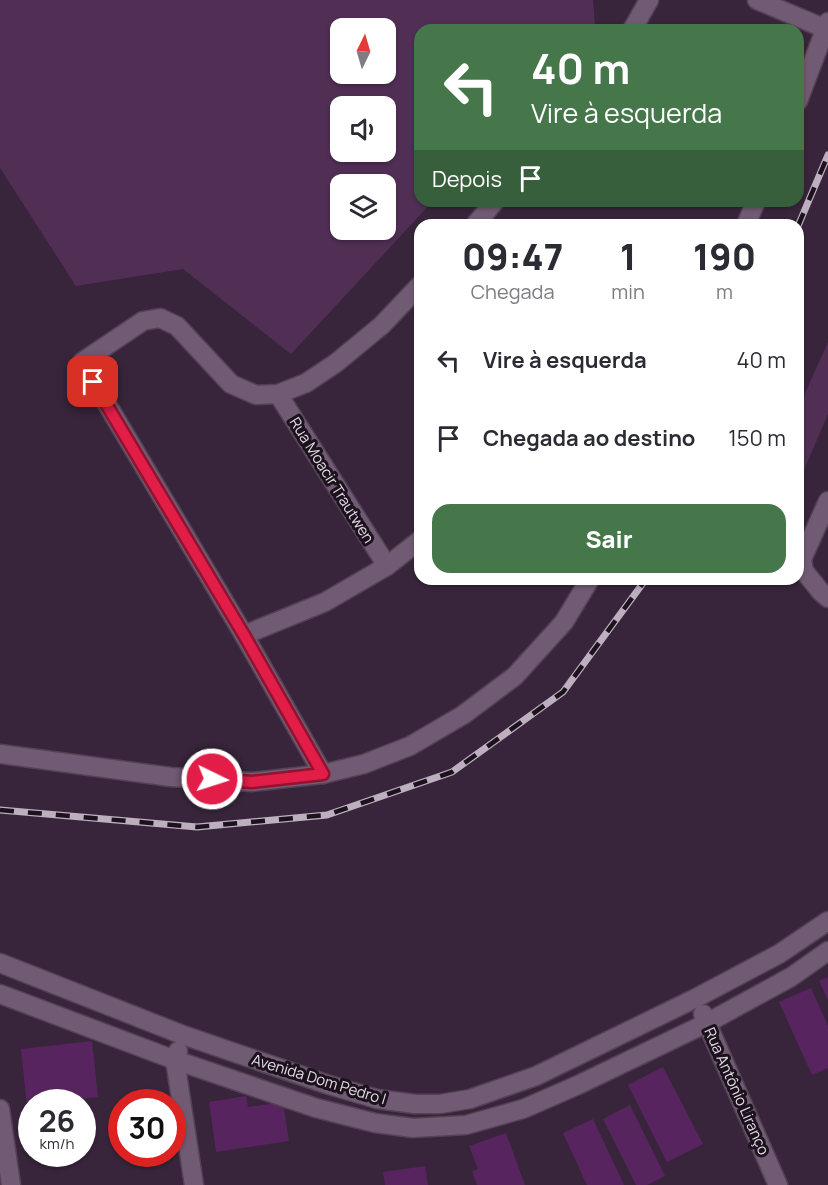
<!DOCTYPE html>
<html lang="pt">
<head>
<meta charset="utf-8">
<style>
  :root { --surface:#fff; --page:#f7f7f7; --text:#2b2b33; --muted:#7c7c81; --accent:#46774a }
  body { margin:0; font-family:Manrope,sans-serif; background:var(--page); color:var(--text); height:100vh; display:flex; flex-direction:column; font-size:22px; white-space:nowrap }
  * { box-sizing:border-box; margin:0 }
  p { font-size:20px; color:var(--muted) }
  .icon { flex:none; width:33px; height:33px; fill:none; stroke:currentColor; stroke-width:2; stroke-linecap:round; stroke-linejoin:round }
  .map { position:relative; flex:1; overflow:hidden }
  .details { position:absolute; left:414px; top:219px; width:390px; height:366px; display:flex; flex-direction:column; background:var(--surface); border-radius:18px; box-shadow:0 2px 4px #0004 }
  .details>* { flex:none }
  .hud { position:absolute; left:414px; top:24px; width:390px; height:183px; border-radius:18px; box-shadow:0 2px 4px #0004; background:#46774a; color:#fff; overflow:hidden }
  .needle { width:39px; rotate:5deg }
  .fabs { position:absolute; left:330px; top:18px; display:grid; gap:12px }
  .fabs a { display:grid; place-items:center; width:66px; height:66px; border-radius:12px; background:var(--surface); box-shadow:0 2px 4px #0004; font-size:30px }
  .speed { position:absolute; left:18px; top:1089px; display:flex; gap:12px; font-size:30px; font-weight:700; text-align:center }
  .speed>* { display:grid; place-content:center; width:78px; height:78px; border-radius:50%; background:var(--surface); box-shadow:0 2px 4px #0004; line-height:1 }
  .speed small { font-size:15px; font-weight:400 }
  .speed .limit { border:9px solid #d22; background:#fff; color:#111 }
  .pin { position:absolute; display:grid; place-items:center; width:51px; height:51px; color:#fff; margin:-26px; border-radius:12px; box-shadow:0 3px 9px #0006 }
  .me { position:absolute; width:66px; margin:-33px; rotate:94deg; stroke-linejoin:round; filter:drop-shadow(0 0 4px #0008) }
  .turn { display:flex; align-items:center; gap:21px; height:126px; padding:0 18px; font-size:27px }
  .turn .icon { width:78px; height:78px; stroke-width:2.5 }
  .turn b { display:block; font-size:42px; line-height:51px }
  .then { display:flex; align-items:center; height:57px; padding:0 18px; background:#0003; gap:12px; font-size:22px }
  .eta { display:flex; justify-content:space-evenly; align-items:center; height:102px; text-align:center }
  .eta b { font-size:36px; font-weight:800; line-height:42px }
  .primary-button { display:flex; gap:12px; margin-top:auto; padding:12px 18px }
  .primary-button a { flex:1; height:69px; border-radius:18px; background:var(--accent); color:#fff; font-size:24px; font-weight:800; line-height:69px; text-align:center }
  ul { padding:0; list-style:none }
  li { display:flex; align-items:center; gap:18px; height:78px; padding:0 18px }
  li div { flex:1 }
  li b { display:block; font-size:22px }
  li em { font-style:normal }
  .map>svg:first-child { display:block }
  .green { fill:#512f55; fill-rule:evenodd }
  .building { fill:#58245f }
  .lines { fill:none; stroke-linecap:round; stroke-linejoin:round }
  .minor-casing { stroke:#534254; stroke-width:21 }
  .minor { stroke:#715b74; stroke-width:18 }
  .rail-casing { stroke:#bdafbf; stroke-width:7 }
  .rail { stroke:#1b121c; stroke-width:4.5; stroke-dasharray:14; stroke-linecap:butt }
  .route-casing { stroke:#92132f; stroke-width:15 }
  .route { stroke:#e11d48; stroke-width:10 }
  .labels { text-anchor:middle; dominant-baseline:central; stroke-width:6; stroke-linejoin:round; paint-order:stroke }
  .street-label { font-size:15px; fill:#e6d9e7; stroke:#1b121c }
</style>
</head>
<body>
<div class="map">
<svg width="828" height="1185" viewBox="0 0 828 1185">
  <rect width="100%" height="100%" fill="#38253b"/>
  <g class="green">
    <path d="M0,0H593L595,26L591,30H420V201H433L291,354L183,269L76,286L0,168ZM340,28H386V74H340ZM340,106H386V152H340ZM340,184H386V230H340Z"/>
    <path d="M828,342V414L798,484V409Z"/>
  </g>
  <g class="building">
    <path d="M828,977V1000L819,981Z"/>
    <path d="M811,988L828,1026V1068L812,1075L779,1002Z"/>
    <path d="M92,1041L98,1097L50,1102H32V1104L27,1105L21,1049Z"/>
    <path d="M663,1067L703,1144L667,1162L628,1085Z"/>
    <path d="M246,1096L248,1107L283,1102L289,1141L216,1152L209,1102Z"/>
    <path d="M630,1105L665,1176L647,1185H636L603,1119Z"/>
    <path d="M593,1119L624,1185H587L563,1133Z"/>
    <path d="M506,1133L525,1185H477L472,1171L478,1169L469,1146Z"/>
    <path d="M425,1166L428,1185H385L383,1172Z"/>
  </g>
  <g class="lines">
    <defs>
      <g id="minor">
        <path d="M757,0L826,29"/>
        <path d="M632,30L649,0"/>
        <path d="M798,101L828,22"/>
        <path d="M475,225L495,201"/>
        <path d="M746,225L756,201"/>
        <path d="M278,394L387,566"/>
        <path d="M828,501L802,559L804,571L821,592L828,598"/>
        <path d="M244,635L325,602L387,566L420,540"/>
        <path d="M0,754L171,777L252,782L323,774L364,764L410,746L463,715L515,676L564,622L590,579"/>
        <path d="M323,774L244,635L82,362L143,321L160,318L177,326L231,384L256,395L278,394L306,383L336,363L382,325L420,285"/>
        <path d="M0,963L183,1035L326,1084L377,1099L415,1104H440L470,1099L536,1076L696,998L779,954L828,921"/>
        <path d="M0,994L175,1060L316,1108L375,1123L413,1128L466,1125L523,1109L578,1085L707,1023L791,977L828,951"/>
        <path d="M703,1014L778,1185"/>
        <path d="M178,1051L175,1060L194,1185"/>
        <path d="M0,1109L11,1185"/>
      </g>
    </defs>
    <use href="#minor" class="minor-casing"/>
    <use href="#minor" class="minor"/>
    <defs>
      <g id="rail">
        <path d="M798,226L828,155"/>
        <path d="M0,810L197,827L327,815L452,772L563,692L646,579"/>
      </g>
    </defs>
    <use href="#rail" class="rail-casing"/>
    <use href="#rail" class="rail"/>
  </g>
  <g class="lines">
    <defs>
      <path id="route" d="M93,382L244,635L323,774L252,782L212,779"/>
    </defs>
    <use href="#route" class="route-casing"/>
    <use href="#route" class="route"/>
  </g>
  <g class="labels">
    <g class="street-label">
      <text transform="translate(332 480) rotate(58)">Rua Moacir Trautwen</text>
      <text transform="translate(319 1079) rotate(17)">Avenida Dom Pedro I</text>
      <text transform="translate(737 1091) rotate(66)">Rua Antônio Liranço</text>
    </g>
  </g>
</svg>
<div class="fabs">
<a><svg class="needle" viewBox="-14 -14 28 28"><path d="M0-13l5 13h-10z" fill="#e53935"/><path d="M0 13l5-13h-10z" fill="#7c7c81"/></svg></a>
<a><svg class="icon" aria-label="sound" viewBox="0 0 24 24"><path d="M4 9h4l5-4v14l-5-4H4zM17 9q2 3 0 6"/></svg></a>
<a><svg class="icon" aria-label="layers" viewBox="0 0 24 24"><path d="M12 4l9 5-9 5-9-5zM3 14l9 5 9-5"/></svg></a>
</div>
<div class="speed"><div>26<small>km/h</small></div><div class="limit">30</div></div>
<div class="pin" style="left:93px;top:382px;background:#d93025"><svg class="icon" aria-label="arrive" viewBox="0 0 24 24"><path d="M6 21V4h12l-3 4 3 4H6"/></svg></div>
<svg class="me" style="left:212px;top:779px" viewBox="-20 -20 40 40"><circle r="17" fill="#e11d48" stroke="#fff" stroke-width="3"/><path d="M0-11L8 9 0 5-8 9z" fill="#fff"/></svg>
<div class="hud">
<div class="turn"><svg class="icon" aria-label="left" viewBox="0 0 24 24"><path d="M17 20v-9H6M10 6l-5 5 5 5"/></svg><div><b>40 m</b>Vire à esquerda</div></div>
<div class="then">Depois<svg class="icon" aria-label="arrive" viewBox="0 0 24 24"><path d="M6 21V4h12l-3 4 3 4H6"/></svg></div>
</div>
<section class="details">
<div class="eta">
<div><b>09:47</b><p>Chegada</p></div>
<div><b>1</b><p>min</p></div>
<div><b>190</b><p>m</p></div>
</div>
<ul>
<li><svg class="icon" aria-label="left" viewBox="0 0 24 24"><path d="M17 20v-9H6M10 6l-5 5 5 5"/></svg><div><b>Vire à esquerda</b></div><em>40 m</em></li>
<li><svg class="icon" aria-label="arrive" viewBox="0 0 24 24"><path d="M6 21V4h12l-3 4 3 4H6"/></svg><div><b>Chegada ao destino</b></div><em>150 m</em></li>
</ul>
<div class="primary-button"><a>Sair</a></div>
</section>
</div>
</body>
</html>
